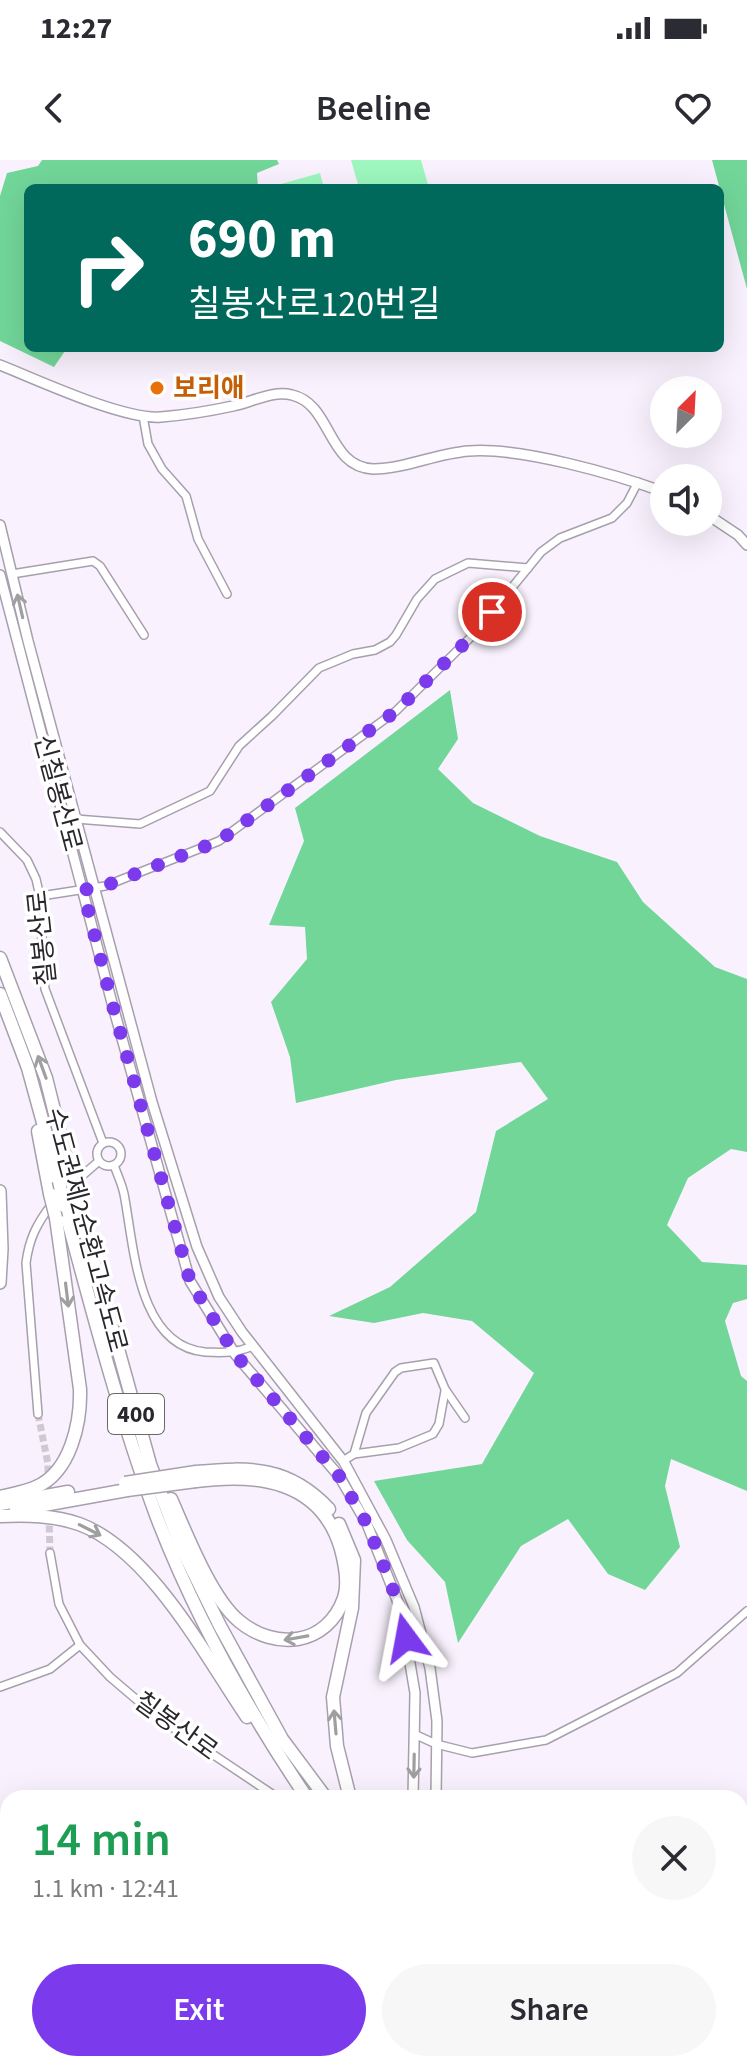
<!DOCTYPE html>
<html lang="en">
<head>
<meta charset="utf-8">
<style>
  :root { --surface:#fff; --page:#f7f7f7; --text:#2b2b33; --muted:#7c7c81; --accent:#7c3aed }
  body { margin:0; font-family:"Source Sans 3","Noto Sans KR",sans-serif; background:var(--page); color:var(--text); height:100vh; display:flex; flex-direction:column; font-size:30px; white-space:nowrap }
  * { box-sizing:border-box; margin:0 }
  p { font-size:26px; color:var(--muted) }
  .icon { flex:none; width:44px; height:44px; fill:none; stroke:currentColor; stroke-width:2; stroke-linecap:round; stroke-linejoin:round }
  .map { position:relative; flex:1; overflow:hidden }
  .panel { position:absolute; left:0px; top:1630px; width:748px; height:282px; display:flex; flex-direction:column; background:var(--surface); border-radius:24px 24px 0 0; box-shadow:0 8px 32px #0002 }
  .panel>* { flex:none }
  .hud { position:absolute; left:24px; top:24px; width:700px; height:168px; border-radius:12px; box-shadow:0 8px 32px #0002; background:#00695c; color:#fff; overflow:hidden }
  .needle { width:52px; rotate:24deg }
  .fabs { position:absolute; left:650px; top:216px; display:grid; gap:16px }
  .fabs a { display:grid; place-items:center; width:72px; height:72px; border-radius:50%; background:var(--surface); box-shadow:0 8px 32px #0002; font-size:40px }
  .pin { position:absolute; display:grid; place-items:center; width:68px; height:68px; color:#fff; margin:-34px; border:4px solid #fff; border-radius:50%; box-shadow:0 2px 8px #0007 }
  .me { position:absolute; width:88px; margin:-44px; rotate:347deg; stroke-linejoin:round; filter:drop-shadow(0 0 6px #0008) }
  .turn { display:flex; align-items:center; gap:28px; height:168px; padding:0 32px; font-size:36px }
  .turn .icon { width:104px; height:104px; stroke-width:2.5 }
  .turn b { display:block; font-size:56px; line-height:68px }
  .round { display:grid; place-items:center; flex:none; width:84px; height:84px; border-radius:42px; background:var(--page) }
  .headline { display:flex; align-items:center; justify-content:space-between; height:136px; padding:0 32px }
  h1 { font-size:48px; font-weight:600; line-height:60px; color:#1e9e55 }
  .primary-button { display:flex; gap:16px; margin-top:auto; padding:16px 32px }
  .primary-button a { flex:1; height:92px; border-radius:48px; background:var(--accent); color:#fff; font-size:32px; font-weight:600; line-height:92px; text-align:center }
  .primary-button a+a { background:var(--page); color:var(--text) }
  .status { display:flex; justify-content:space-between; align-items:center; height:56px; padding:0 40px; background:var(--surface); direction:ltr }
  .status svg { height:22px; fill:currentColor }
  header { display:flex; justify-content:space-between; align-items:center; height:104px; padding:0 32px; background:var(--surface); font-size:36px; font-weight:600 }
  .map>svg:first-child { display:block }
  .green { fill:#9df7be }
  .forest { fill:#72d699 }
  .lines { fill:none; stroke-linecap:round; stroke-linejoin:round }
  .stream { stroke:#06c5db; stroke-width:2 }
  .minor-tunnel { stroke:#d0c9d4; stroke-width:7; stroke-dasharray:7 3.5; stroke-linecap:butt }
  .minor-casing { stroke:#a79fad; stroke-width:10 }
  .tertiary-casing { stroke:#a79fad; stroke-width:12 }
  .trunk-casing { stroke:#a79fad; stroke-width:14 }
  .motorway-casing { stroke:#a79fad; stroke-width:15 }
  .minor { stroke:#fff; stroke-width:7 }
  .tertiary { stroke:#fff; stroke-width:9 }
  .trunk { stroke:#fff; stroke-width:11 }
  .motorway { stroke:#fff; stroke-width:12 }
  .motorway-bridge-casing { stroke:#a79fad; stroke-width:15; stroke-linecap:butt }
  .motorway-bridge { stroke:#fff; stroke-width:12 }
  .oneway { stroke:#9f9ea0 }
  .route { stroke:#7c3aed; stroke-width:14; stroke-dasharray:0 25.2 }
  .food-dot { fill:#e8710a; stroke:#fff; stroke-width:3 }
  .labels { text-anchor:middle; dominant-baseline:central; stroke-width:7; stroke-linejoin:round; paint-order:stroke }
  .shield { fill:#fff; stroke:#6a686b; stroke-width:2 }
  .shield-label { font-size:24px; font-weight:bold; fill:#2a272c }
  .food-label { font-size:26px; font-weight:bold; fill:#c56008; stroke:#fff; text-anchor:start }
  .street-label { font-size:26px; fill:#2a272c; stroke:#fff }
</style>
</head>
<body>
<div class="status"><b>12:27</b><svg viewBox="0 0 49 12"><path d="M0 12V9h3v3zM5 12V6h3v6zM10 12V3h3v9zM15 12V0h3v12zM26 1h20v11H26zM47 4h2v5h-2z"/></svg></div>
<header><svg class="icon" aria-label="back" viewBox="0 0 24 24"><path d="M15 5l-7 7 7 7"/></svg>Beeline<svg class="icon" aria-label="heart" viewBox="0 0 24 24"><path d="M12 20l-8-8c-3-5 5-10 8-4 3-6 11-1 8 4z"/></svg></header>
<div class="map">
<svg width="747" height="1911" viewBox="0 0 747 1911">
  <rect width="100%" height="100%" fill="#f9f2fe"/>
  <g class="green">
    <path d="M351,0H421L429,28H359Z"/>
    <path d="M320,13L324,28H283L281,24Z"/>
  </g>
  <g class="forest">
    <path d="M42,0H277L279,4L257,13L258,28H28V188H67L54,207L0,181V36L7,13L38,6Z"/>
    <path d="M712,0H747V129Z"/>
    <path d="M450,530L458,579L438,609L473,643L540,676L617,702L643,742L715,807L747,819V992L731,989L688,1018L667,1065L702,1102L747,1105V1139L733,1143L725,1161L741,1216L747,1221V1331L671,1299L665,1326L680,1387L645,1430L608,1414L568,1359L521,1386L458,1483L445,1422L407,1380L374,1321L482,1304L534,1213L472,1161L423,1153L374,1163L329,1156L390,1127L476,1052L496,971L548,939L521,902L396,920L296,943L290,897L271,842L307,799L305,767L269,765L304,681L295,648Z"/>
  </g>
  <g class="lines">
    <g class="stream">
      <path d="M0,1799L8,1806"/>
      <path d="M92,1904V1911"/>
    </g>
    <g class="minor-tunnel">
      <path d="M38,1254L48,1304V1339"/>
      <path d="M49,1355L50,1393"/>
    </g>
    <defs>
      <g id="minor">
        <path d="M143,256L148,284L162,309L186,336L198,379L227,434"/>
        <path d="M12,414L93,401L100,406L144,475"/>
        <path d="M76,659L140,664L210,631L239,586L272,556L319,508L353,494L375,490L390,482L396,475L417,439L435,419L468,403L528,408"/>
        <path d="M0,672L27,700L36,719L43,750L41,798L45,829L103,983"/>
        <path d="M41,736L105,726L219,681L396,551L474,474L541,392L560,378L612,358L627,343L638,322"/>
        <circle cx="109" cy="994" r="12"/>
        <path d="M114,1005C117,1014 122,1024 124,1034C134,1085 137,1186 205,1192C224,1193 236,1193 253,1186"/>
        <path d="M60,1035L99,1001"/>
        <path d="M38,1254L26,1103C29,1079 37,1063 52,1044"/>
        <path d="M354,1294L366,1253L395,1212L401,1208L434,1203L445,1229L465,1258"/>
        <path d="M343,1301L354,1294L399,1288L433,1274L439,1264L445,1231"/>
        <path d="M50,1393L59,1444L80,1485"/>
        <path d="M0,1527L50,1509L80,1485L110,1517L157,1557L278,1638"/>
        <path d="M414,1574L436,1584L472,1593L546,1580L677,1513L747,1451"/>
        <path d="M0,1747L8,1765"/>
        <path d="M0,1838L8,1845"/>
        <path d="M740,1847L747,1851"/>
        <path d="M57,1904L58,1911"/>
        <path d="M170,1904L180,1911"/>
        <path d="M245,1904L247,1911"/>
        <path d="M531,1904L540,1911"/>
        <path d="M659,1904L669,1911"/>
      </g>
      <g id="tertiary">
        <path d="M0,205C38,220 123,260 161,257C185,255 210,251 233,246C252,242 273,230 292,235C332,244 327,307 373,309C405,309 437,293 469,291C521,287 614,314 664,332"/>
        <path d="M708,355L738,375L747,385"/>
        <path d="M0,365L28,481L152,942L197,1087L219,1137L242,1172L344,1302L386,1380L414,1447L430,1508L437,1561L436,1638"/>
        <path d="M0,415L112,843L190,1121L235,1194L339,1316L367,1364L401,1450L415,1533L413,1638"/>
        <path d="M386,1911L387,1904"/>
        <path d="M401,1911L402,1904"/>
      </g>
      <path id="trunk" d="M0,1031L2,1089L0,1123"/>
      <g id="motorway">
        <path d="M0,798L46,918L69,1010"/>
        <path d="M0,834L28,908L59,1021"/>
        <path d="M38,971L50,1034"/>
        <path d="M75,1034L150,1304L181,1387L220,1466L282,1579L326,1638"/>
        <path d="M64,1046C92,1150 119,1254 156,1355C194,1455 247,1549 307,1638"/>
        <path d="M196,1312C250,1307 289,1306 329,1349"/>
        <path d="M0,1337C12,1334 25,1332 36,1327C71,1312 81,1262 80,1229L56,1058"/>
        <path d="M171,1339C186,1373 211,1438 239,1461C275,1491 327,1486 344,1438C349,1423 345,1404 341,1389C321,1320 257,1313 196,1321"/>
        <path d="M0,1344L68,1332"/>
        <path d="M16,1350L127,1330"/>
        <path d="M0,1356C26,1355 54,1355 79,1364C150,1390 206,1497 247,1557"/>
        <path d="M339,1364L354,1400L352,1448L333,1537L337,1586L350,1638"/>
        <path d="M580,1904L590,1911"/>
        <path d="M606,1904L616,1911"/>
      </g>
    </defs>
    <use href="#minor" class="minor-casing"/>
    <use href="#tertiary" class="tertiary-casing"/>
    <use href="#trunk" class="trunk-casing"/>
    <use href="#motorway" class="motorway-casing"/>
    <use href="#minor" class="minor"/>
    <use href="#tertiary" class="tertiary"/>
    <use href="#trunk" class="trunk"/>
    <use href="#motorway" class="motorway"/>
    <defs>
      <g id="motorway-bridge">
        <path d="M69,1010L75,1034"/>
        <path d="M59,1021L64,1046"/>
        <path d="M50,1034L56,1058"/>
        <path d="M125,1323L196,1312"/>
        <path d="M127,1330L196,1321"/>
      </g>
    </defs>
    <use href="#motorway-bridge" class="motorway-bridge-casing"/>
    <use href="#motorway-bridge" class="motorway-bridge"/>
  </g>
  <defs><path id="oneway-shaft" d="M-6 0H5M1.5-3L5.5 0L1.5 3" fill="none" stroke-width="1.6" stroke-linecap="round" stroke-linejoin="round" transform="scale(2)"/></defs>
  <g class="oneway">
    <use href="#oneway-shaft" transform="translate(20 446) rotate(-103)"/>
    <use href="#oneway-shaft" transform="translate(42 907) rotate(-110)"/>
    <use href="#oneway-shaft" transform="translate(67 1135) rotate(83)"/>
    <use href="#oneway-shaft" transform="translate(90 1370) rotate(27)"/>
    <use href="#oneway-shaft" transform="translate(296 1478) rotate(170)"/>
    <use href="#oneway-shaft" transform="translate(335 1562) rotate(-95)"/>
    <use href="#oneway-shaft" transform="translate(414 1606) rotate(91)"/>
  </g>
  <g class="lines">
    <path class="route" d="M406,1478L401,1450L367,1364L339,1316L235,1194L190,1121L112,843L83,730L105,726L219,681L396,551L474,474L492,452"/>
  </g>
  <circle class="food-dot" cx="157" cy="228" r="8"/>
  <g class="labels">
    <rect class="shield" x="108" y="1234" width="56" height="40" rx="6"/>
    <g class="shield-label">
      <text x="136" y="1254">400</text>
    </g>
    <g class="food-label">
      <text x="173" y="228">보리애</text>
    </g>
    <g class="street-label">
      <text transform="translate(58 633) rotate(75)">신칠봉산로</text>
      <text transform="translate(42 778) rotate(-96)">칠봉산로</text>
      <text transform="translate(86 1070) rotate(75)">수도권제2순환고속도로</text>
      <text transform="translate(176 1566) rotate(36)">칠봉산로</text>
    </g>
  </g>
</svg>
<div class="fabs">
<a><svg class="needle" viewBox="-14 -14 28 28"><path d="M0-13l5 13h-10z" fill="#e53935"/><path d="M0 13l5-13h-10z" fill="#7c7c81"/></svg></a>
<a><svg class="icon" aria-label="sound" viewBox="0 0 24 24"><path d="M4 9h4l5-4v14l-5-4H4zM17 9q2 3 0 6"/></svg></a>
</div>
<div class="pin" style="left:492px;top:452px;background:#d93025"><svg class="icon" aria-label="arrive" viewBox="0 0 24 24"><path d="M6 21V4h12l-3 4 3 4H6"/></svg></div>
<svg class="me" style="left:406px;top:1478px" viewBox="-20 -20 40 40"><path d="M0-17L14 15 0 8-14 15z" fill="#7c3aed" stroke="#fff" stroke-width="4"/></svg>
<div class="hud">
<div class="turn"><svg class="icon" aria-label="right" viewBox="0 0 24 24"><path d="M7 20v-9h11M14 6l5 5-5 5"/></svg><div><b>690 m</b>칠봉산로120번길</div></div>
</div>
<section class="panel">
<div class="headline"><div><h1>14 min</h1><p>1.1 km · 12:41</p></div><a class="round"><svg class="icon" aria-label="close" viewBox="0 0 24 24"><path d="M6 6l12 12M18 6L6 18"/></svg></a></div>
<div class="primary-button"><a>Exit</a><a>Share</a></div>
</section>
</div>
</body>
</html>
